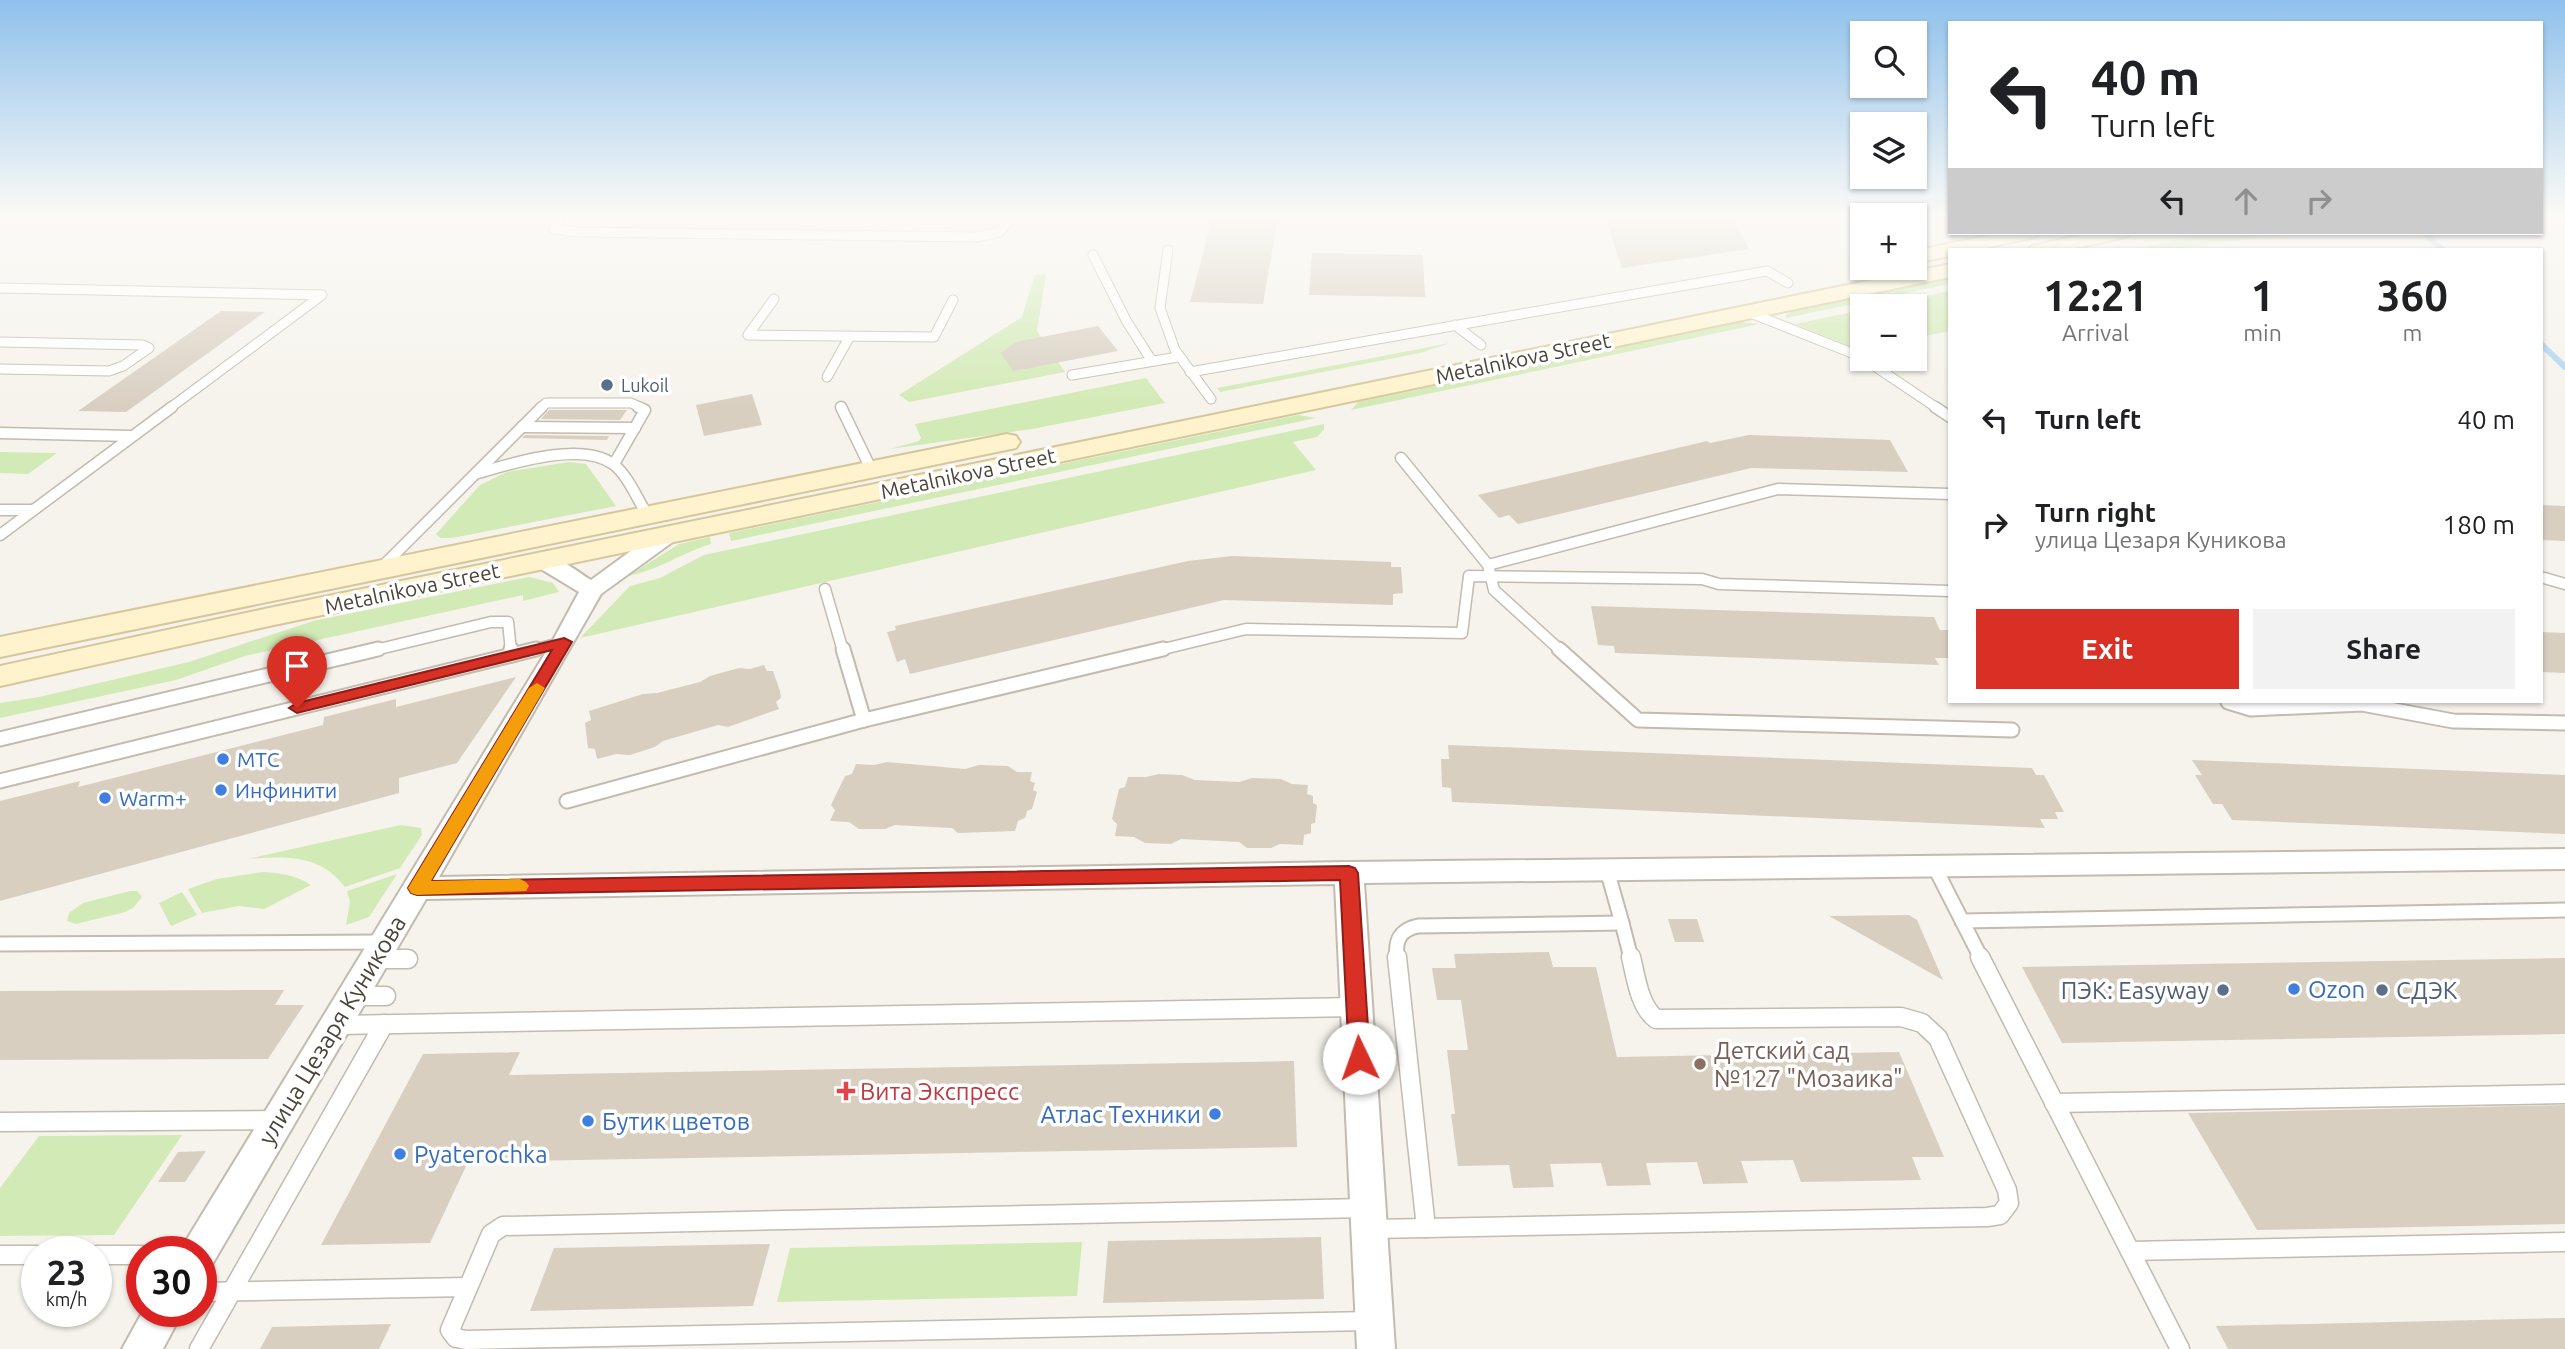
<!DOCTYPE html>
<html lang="en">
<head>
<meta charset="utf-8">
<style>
  :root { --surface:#fff; --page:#f2f2f2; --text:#202124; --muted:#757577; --accent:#d93025 }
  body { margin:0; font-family:Ubuntu,sans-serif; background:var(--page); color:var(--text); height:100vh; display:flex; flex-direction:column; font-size:26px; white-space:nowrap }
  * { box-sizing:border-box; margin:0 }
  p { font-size:23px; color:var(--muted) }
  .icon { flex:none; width:38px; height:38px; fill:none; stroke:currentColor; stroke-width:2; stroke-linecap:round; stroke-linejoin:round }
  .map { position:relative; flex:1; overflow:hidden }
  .panel { position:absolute; left:1948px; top:248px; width:595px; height:455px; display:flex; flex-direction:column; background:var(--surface); border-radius:0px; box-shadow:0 2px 5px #0004 }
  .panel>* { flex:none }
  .guide { position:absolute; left:1948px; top:21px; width:595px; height:214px; border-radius:0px; box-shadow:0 2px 5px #0004; background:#fff; color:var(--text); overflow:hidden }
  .controls { position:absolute; left:1850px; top:21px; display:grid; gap:14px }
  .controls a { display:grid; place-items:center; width:77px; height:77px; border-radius:0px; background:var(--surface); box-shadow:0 2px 5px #0004; font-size:35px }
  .speed { position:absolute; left:21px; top:1236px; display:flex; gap:14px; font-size:35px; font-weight:700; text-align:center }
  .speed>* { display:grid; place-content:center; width:91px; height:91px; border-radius:50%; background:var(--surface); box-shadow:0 2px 5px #0004; line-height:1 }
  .speed small { font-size:18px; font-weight:400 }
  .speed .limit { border:10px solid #d22; background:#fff; color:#111 }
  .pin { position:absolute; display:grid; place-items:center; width:60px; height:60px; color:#fff; margin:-72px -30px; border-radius:50% 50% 50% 0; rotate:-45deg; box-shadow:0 0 7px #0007 }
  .pin .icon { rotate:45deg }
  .me { position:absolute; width:77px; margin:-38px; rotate:357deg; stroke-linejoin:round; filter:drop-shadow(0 0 5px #0008) }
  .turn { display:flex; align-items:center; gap:24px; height:147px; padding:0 28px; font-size:32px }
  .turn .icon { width:91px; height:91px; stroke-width:2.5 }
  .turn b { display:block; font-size:49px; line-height:60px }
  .lanes { display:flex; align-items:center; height:66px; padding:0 28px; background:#0003; justify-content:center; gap:35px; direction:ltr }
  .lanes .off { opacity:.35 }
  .eta { display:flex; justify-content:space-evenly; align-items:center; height:119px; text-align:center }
  .eta b { font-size:42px; font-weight:700; line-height:49px }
  .primary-button { display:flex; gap:14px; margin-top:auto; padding:14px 28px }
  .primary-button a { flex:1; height:80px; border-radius:0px; background:var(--accent); color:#fff; font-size:28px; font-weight:700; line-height:80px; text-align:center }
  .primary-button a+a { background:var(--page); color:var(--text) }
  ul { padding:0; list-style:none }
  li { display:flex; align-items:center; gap:21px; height:105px; padding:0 28px }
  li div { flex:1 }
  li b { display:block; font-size:26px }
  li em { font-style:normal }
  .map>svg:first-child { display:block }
  .green { fill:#d2eab5 }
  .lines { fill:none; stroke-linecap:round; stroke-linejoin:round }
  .stream { stroke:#a9d4f2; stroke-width:6 }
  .building { fill:#d8cfc1 }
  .service-far3-casing { stroke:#c2bbae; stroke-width:11 }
  .service-far2-casing { stroke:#c2bbae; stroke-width:13 }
  .service-far1-casing { stroke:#c2bbae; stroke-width:17 }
  .service-casing { stroke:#c2bbae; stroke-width:21 }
  .minor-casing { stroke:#c2bbae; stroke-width:4 }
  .secondary-casing { stroke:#d6c79b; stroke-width:4 }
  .service-far3 { stroke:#fff; stroke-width:9 }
  .service-far2 { stroke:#fff; stroke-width:10 }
  .service-far1 { stroke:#fff; stroke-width:13 }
  .service { stroke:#fff; stroke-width:18 }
  .minor { fill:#fff; fill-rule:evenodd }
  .secondary { fill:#fff3cd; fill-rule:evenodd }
  .route { fill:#d93025; stroke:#8d1f18; stroke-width:2 }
  .slow { fill:#f59e0b }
  .service-dot { fill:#5c6f8a; stroke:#fff; stroke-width:2.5 }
  .shop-dot { fill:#3f7fe0; stroke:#fff; stroke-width:2.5 }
  .education-dot { fill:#8d6e63; stroke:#fff; stroke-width:2.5 }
  .health-dot { fill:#e0444e; stroke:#fff; stroke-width:2.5 }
  .labels { text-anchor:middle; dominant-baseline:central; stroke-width:7; stroke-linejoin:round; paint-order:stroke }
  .far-service-label { font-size:18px; fill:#4e5e75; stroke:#fff; text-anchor:start }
  .street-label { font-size:21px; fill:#4b4439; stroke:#fff }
  .shop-label { font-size:21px; fill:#366cbe; stroke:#fff; text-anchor:start }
  .near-shop-label { font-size:24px; fill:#366cbe; stroke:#fff; text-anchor:start }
  .near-service-label { font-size:24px; fill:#4e5e75; stroke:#fff; text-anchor:end }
  .near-street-label { font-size:24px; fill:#4b4439; stroke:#fff }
  .near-education-label { font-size:24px; fill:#785e54; stroke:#fff; text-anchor:start }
  .near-health-label { font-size:24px; fill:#be3a42; stroke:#fff; text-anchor:start }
</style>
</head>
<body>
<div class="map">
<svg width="2565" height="1349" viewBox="0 0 2565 1349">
  <rect width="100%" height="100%" fill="#f6f3ec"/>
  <g class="green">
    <path d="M2210,233L2282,235L2166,250H2131Z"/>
    <path d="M1046,274L1037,331L1065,372L909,402L899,395L1022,317L1035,275Z"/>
    <path d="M1949,278V284L1786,318V315L1795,310Z"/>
    <path d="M1949,291V331L1915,338L1914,306H1879Z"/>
    <path d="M1862,310V349L1859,350L1795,324Z"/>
    <path d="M1741,322L1760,324L1351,410L1358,402Z"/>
    <path d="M1450,343L1420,353L1220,392L1217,388Z"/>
    <path d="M1146,378L1165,403L1032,429L890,449L919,441L921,438L915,424Z"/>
    <path d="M1298,415L1316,418L731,541L729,533Z"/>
    <path d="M1324,424V429L1317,437L1293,442L1316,470L580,638L630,586L660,578L704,555Z"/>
    <path d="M0,452L57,453L28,474L0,473Z"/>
    <path d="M569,462L586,464L616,506L452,538H440L436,534L480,485L507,472Z"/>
    <path d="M710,537L711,544C681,553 659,570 628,576L679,544Z"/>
    <path d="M529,577L553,583L559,592L523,601V595L245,656L176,680L0,718V703L39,697L189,662L313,621Z"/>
    <path d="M401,825L421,828L422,835L400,868L345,887C320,854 286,856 247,859Z"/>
    <path d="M263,872C281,873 296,875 311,885L264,909L239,906L202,913L188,889L217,879Z"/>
    <path d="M397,874L369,917L346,925L350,902L347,891Z"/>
    <path d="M130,891H137L142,897L133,908L125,912L76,924L67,921L69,913L83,903Z"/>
    <path d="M182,892L197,915L171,926L159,903Z"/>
    <path d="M182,1135L114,1235L0,1236V1188L39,1136Z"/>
    <path d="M1082,1242L1077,1296L777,1302L790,1248Z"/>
  </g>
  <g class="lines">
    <g class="stream">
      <path d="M2424,233L2443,250"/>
      <path d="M2541,344L2565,367"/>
    </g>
  </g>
  <g class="building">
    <path d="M1213,217H1278L1263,304L1190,302Z"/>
    <path d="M1605,217H1732L1749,249L1622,268Z"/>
    <path d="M1312,253L1423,255L1425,297L1309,295Z"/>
    <path d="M221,311L265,312L126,412L78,411Z"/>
    <path d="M1098,326L1118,351L1013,371L1001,353L1016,342Z"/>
    <path d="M752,394L762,425L704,436L696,405Z"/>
    <path d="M549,410H627L620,420L541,419Z"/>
    <path d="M525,435L609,436L607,440L522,438Z"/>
    <path d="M1749,435L1890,440L1908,472L1751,468L1518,524L1509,515L1499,518L1478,495L1707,441L1710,443Z"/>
    <path d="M2541,505L2565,506V541L2541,540Z"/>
    <path d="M1232,556L1391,562V567H1401L1403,593L1393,594V605L1224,600L910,674L905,659L897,662L887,632L896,630L895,626L1188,561Z"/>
    <path d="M1591,606L1934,617L1940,630H1950V658H1935L1939,665L1615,653L1614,646L1598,645Z"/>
    <path d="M2541,632L2565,633V673L2541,672Z"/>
    <path d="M764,665L767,671H773L780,691L781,698L776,702L779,709L728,727L718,725L663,741L655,747L630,755L616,754L597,759L595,749L588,748L585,723L591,720L589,711L643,694L657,693L700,682L710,676L739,668L750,669Z"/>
    <path d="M516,677L457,763L399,778V793L0,901V801L80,781L78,787L323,725L324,717L396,699V707Z"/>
    <path d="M1448,745L2032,768L2036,775H2044L2064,812H2055L2058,819H2040L2045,828L1452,802L1451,788L1442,787L1441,759H1449Z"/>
    <path d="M2192,760L2565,775V834L2232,820L2222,804H2213L2195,775H2202Z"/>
    <path d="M887,762L965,769L979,765L1008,766L1017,772H1032L1030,781L1035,783L1033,790L1037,792L1032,809L1027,811L1025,818L1018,821L1015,831L958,833L952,828L895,825L885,829H859L849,822L830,821L835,810L831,805L845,776L852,774L856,764L874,765Z"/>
    <path d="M1159,774L1182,775L1195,780L1239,782L1252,778L1281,779L1292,784L1308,785L1307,794L1313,796V803L1317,805L1315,823L1311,824V833L1304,835L1303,845L1280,844L1271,848H1247L1239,842L1181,839L1171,844L1145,843L1134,837L1115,836L1117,824L1112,819L1119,789L1125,787L1128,777H1146Z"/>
    <path d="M1909,915L1917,920L1943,980L1829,916Z"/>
    <path d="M1668,919H1697L1704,942H1675Z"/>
    <path d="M1549,952L1553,967H1596L1617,1057L1899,1052L1944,1157H1912L1921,1180L1801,1182L1793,1160L1741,1161L1748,1183L1703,1184L1697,1162L1646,1163L1651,1185L1607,1186L1601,1163L1550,1164L1554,1187L1513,1188L1509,1165L1458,1166L1451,1114H1455L1447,1050H1468L1461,1000H1437L1432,968H1456L1454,954Z"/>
    <path d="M2565,958V1034L2062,1043L2022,967Z"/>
    <path d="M284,990L275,1005H304L268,1059L0,1060V991Z"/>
    <path d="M520,1052L509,1075L1294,1061L1297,1147L468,1162L430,1243L321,1245L423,1054Z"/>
    <path d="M2565,1105V1224L2257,1230L2188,1113Z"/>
    <path d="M206,1151L185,1182H158L178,1152Z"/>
    <path d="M1321,1237L1324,1299L1103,1303L1108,1241Z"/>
    <path d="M770,1244L753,1306L530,1311L554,1248Z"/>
    <path d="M2565,1318V1349H2228L2216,1326Z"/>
    <path d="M391,1324L379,1349H260L272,1327Z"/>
  </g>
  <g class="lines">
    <defs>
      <g id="service-far3">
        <path d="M561,217L554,229L575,232L977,237L999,232L1013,217"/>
        <path d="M1168,250L1160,308L1175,350L1211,399"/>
        <path d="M1093,255L1127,322L1152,361"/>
        <path d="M0,288L322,295L170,408"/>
        <path d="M774,299L748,335L934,337L953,300"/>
        <path d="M1748,312L1862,357"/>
        <path d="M1455,325L1481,345"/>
        <path d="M0,342L143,345L149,348L123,366L109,371L0,369"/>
        <path d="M1864,359L1937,408"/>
        <path d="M1190,372L1767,271L1788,283"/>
        <path d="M1072,375L1178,357"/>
        <path d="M827,377L850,336"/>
        <path d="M541,408L546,403H631L642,408"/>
      </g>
      <g id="service-far2">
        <path d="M841,407L871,469"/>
        <path d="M1935,407L1950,417"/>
        <path d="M522,427L635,428"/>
        <path d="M0,433L132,436"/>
        <path d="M1401,458L1488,565L1494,590L1561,651"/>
        <path d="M614,464L645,410L638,407"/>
        <path d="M478,473C513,463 581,441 613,464C628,475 637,499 647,514"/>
        <path d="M0,510H32"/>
        <path d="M0,535L172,407"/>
        <path d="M1488,565L1778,489L1950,494"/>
        <path d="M381,568L542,407"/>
        <path d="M2541,577L2565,584"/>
        <path d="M825,589L843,651"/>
        <path d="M371,651L491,622H508L511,651"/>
        <path d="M529,651L564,642"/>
        <path d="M1155,651L1246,629L1462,633L1469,576L1702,579L1719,584L1950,591"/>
      </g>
      <g id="service-far1">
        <path d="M511,649L512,655"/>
        <path d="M843,649L864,720"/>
        <path d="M1559,649L1638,720L2012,730"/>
        <path d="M2228,702L2251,709L2362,704L2453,721L2565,723"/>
        <path d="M0,739L378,649"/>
        <path d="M0,781L536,649"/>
        <path d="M567,801L864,720L1163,649"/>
        <path d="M1934,866L1981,958"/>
        <path d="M1607,870L1622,923"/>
        <path d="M1962,921L2565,910"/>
        <path d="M1622,923L1631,958"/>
        <path d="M0,944L384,942"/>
        <path d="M1397,958C1395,941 1399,930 1418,926L1622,923"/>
      </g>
      <g id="service">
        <path d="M1397,957L1426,1228L1987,1217L2000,1215L2009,1203L2007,1190L1938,1038L1922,1023L1901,1017L1656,1019C1639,1006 1636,977 1631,957"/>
        <path d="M1980,957L2180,1349"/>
        <path d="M375,959H408"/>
        <path d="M353,996H386"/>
        <path d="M339,1025L1356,1007"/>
        <path d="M2054,1103L2565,1094"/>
        <path d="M0,1122L274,1120"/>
        <path d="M1365,1208L503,1226L491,1234L450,1330L456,1338L466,1340L1371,1321"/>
        <path d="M1373,1229L1426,1228"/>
        <path d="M2130,1251L2565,1242"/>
        <path d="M0,1255H37"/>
        <path d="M96,1255H142"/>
        <path d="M201,1292L467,1287"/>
        <path d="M199,1349L384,1024"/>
      </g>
      <g id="minor">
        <path d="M666,530L674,531L677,536L674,541L601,594L439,877L1349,862L2565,849V869L1364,883L1395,1349H1357L1335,884L426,899L213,1263L201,1268V1251H182L187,1239L552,642L579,592L536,566L533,561L536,556C555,552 576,571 591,580L658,531Z"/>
        <path d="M143,1311H183L163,1349H122Z"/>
      </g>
      <g id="secondary">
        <path d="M2000,233H2038L2035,237L1976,250H1950V256L1914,263V251Z"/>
        <path d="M2091,233H2129L2126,237L2067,250H2028L2032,246Z"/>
        <path d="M1950,264V277L269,626L0,686V666L269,608Z"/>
        <path d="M1007,434L1016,436L1020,442L1016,448L0,657V637Z"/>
      </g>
    </defs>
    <use href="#service-far3" class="service-far3-casing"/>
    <use href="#service-far2" class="service-far2-casing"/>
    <use href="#service-far1" class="service-far1-casing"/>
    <use href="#service" class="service-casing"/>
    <use href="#minor" class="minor-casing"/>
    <use href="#secondary" class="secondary-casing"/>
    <use href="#service-far3" class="service-far3"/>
    <use href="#service-far2" class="service-far2"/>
    <use href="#service-far1" class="service-far1"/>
    <use href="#service" class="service"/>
    <use href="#minor" class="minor"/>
    <use href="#secondary" class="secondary"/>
  </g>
  <linearGradient id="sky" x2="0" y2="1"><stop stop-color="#8fc1ec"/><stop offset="0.53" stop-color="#fbfaf6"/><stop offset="1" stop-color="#fbfaf6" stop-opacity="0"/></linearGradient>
  <rect width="2565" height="406" fill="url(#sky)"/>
  <path class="route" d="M564,638L572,642L431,881L1349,866L1355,868L1358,873L1370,1058L1367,1064L1359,1067L1352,1064L1349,1058L1340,880L417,895L411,893L408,888L411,883L552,650L297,713L289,708L297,703Z"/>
  <path class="slow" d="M537,683L545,688L431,881L520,879L526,882L529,886L526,891L417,895L411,893L408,888L411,883L529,688Z"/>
  <g class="service-dot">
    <circle cx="607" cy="385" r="7"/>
    <circle cx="2223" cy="990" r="7"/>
    <circle cx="2382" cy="990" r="7"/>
  </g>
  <g class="shop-dot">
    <circle cx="223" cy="759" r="7"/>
    <circle cx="221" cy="790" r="7"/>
    <circle cx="105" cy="798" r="7"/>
    <circle cx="2294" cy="989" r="7"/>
    <circle cx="1215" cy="1114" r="7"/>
    <circle cx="588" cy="1121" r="7"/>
    <circle cx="400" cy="1154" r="7"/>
  </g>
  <circle class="education-dot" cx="1700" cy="1064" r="7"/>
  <path class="health-dot" d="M842.5 1080.5h7v7h7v7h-7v7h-7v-7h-7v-7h7z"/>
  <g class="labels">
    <g class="far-service-label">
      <text x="621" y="385">Lukoil</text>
    </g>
    <g class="street-label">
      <text transform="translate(1523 358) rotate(-12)">Metalnikova Street</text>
      <text transform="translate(968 473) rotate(-12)">Metalnikova Street</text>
      <text transform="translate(412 588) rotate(-12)">Metalnikova Street</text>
    </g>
    <g class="shop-label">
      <text x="237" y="759">МТС</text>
      <text x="235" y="790">Инфинити</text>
      <text x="119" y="798">Warm+</text>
    </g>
    <g class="near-shop-label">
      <text x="2308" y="989">Ozon</text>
      <text x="1201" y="1114" text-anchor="end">Атлас Техники</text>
      <text x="602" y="1121">Бутик цветов</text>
      <text x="414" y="1154">Pyaterochka</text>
    </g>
    <g class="near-service-label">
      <text x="2209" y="990">ПЭК: Easyway</text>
      <text x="2396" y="990" text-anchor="start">СДЭК</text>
    </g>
    <g class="near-street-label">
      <text transform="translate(332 1030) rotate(-59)">улица Цезаря Куникова</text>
    </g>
    <g class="near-education-label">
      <text x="1714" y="1050">Детский сад<tspan x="1714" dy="28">№127 "Мозаика"</tspan></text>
    </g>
    <g class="near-health-label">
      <text x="860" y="1091">Вита Экспресс</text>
    </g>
  </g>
</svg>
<div class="controls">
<a><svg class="icon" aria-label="search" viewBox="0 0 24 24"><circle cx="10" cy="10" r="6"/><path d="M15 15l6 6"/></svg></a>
<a><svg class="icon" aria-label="layers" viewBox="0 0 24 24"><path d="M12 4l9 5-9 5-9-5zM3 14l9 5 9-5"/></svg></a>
<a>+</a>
<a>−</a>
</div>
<div class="speed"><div>23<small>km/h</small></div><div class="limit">30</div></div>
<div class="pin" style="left:297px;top:708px;background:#d93025"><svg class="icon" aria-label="arrive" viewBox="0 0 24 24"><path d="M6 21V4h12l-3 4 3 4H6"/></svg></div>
<svg class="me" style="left:1359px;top:1058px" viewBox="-20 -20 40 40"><circle r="19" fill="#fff"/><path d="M0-13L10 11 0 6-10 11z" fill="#d93025"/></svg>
<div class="guide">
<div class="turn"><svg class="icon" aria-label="left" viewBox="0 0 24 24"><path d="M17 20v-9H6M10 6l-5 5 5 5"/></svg><div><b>40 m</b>Turn left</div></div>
<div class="lanes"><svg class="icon" aria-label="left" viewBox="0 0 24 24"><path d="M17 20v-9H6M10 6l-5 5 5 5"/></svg><svg class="icon off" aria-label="ahead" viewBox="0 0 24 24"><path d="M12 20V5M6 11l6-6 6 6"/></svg><svg class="icon off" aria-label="right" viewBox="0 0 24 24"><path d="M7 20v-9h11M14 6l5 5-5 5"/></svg></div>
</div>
<section class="panel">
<div class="eta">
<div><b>12:21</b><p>Arrival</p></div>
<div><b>1</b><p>min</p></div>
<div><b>360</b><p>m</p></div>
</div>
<ul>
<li><svg class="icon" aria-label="left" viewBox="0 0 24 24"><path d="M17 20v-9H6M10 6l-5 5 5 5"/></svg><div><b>Turn left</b></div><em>40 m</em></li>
<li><svg class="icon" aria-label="right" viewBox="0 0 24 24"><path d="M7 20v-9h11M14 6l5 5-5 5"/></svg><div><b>Turn right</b><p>улица Цезаря Куникова</p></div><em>180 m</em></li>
</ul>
<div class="primary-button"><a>Exit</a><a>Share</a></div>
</section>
</div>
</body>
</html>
